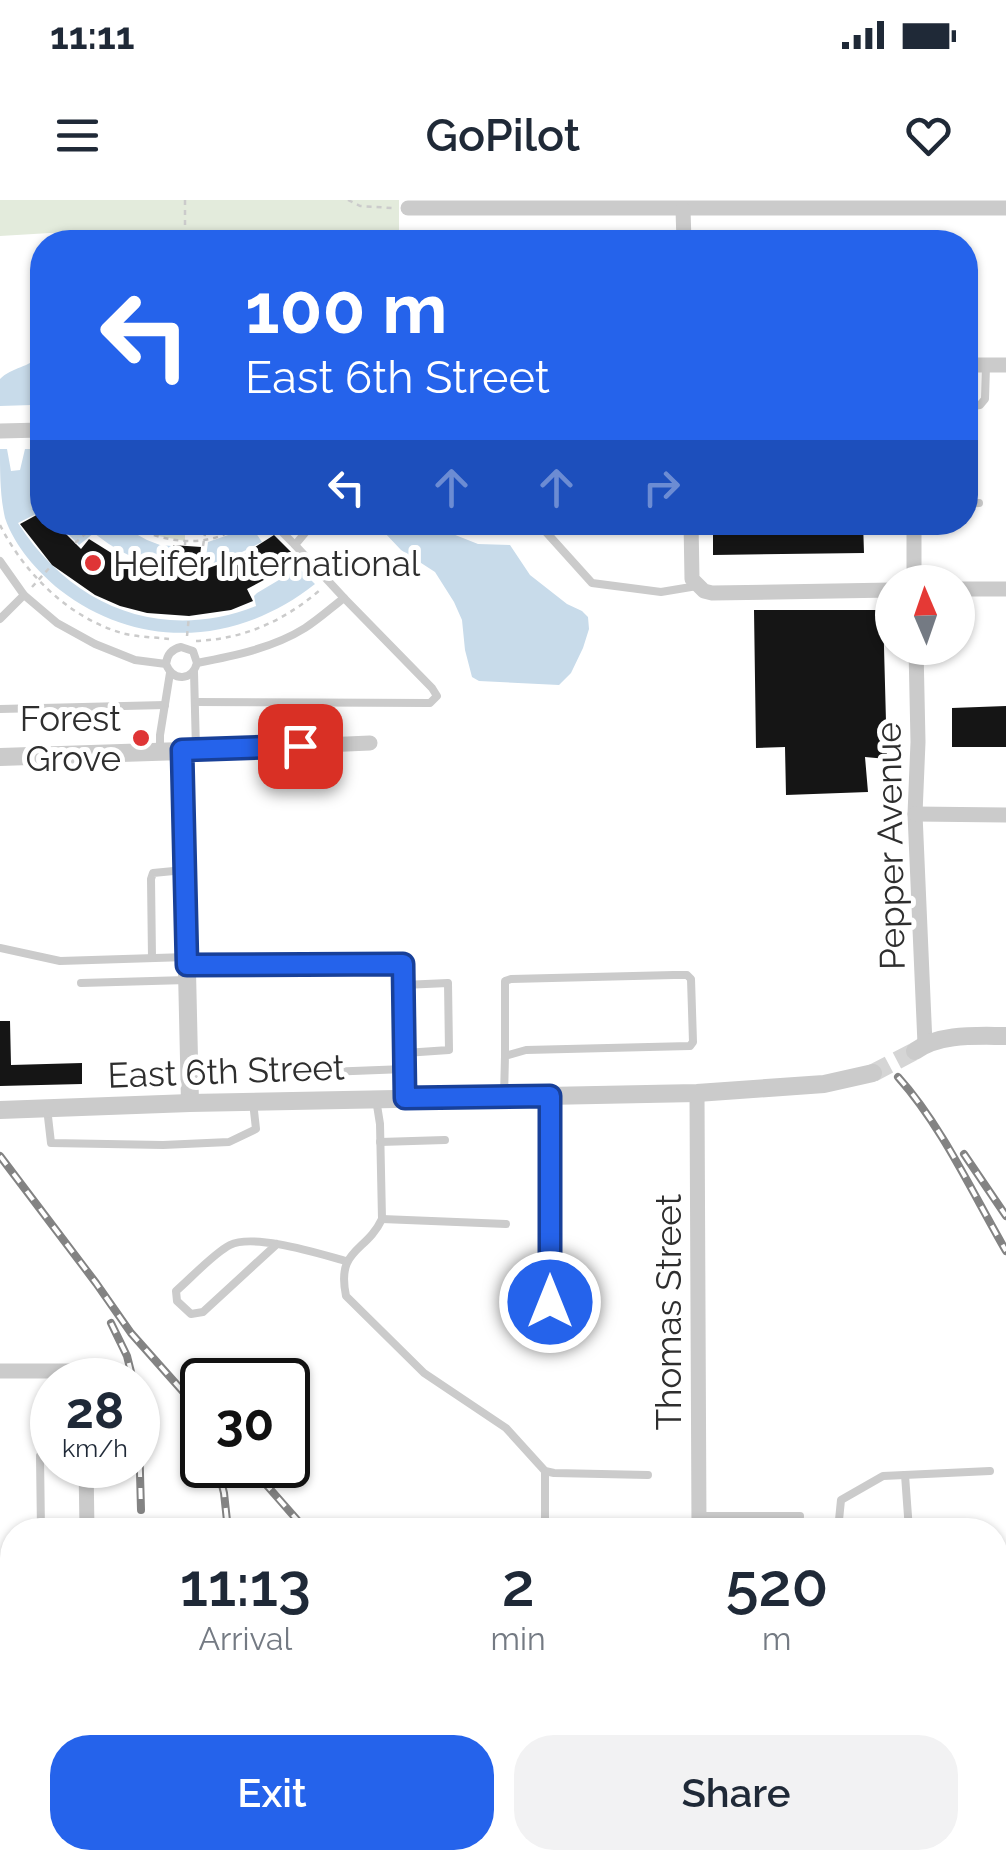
<!DOCTYPE html>
<html lang="en">
<head>
<meta charset="utf-8">
<style>
  :root { --surface:#fff; --page:#f2f2f3; --text:#1f2937; --muted:#747a83; --accent:#2563eb }
  body { margin:0; font-family:Raleway,sans-serif; background:var(--page); color:var(--text); height:100vh; display:flex; flex-direction:column; font-size:38px; white-space:nowrap }
  * { box-sizing:border-box; margin:0 }
  p { font-size:32px; color:var(--muted) }
  .icon { flex:none; width:55px; height:55px; fill:none; stroke:currentColor; stroke-width:2; stroke-linecap:round; stroke-linejoin:round }
  .map { position:relative; flex:1; overflow:hidden }
  .drawer { position:absolute; left:0px; top:1318px; width:1008px; height:352px; display:flex; flex-direction:column; background:var(--surface); border-radius:40px 40px 0 0; box-shadow:0 2px 8px #0004 }
  .drawer>* { flex:none }
  .guide { position:absolute; left:30px; top:30px; width:948px; height:305px; border-radius:40px; box-shadow:0 2px 8px #0004; background:#2563eb; color:#fff; overflow:hidden }
  .needle { width:65px; rotate:358deg }
  .buttons { position:absolute; left:875px; top:365px; display:grid; gap:20px }
  .buttons a { display:grid; place-items:center; width:100px; height:100px; border-radius:50%; background:var(--surface); box-shadow:0 2px 8px #0004; font-size:50px }
  .speed { position:absolute; left:30px; top:1158px; display:flex; gap:20px; font-size:50px; font-weight:700; text-align:center }
  .speed>* { display:grid; place-content:center; width:130px; height:130px; border-radius:50%; background:var(--surface); box-shadow:0 2px 8px #0004; line-height:1 }
  .speed small { font-size:25px; font-weight:400 }
  .speed .limit { border:5px solid #111; border-radius:15px; background:#fff; color:#111 }
  .pin { position:absolute; display:grid; place-items:center; width:85px; height:85px; color:#fff; margin:-42px; border-radius:20px; box-shadow:0 5px 15px #0006 }
  .me { position:absolute; width:110px; margin:-55px; rotate:0deg; stroke-linejoin:round; filter:drop-shadow(0 0 8px #0008) }
  .turn { display:flex; align-items:center; gap:35px; height:210px; padding:0 50px; font-size:45px }
  .turn .icon { width:130px; height:130px; stroke-width:2.5 }
  .turn b { display:block; font-size:70px; line-height:85px }
  .lanes { display:flex; align-items:center; height:95px; padding:0 50px; background:#0003; justify-content:center; gap:50px; direction:ltr }
  .lanes .off { opacity:.35 }
  .eta { display:flex; justify-content:space-evenly; align-items:center; height:170px; text-align:center }
  .eta b { font-size:60px; font-weight:600; line-height:70px }
  .primary-button { display:flex; gap:20px; margin-top:auto; padding:20px 50px }
  .primary-button a { flex:1; height:115px; border-radius:40px; background:var(--accent); color:#fff; font-size:40px; font-weight:600; line-height:115px; text-align:center }
  .primary-button a+a { background:var(--page); color:var(--text) }
  .status { display:flex; justify-content:space-between; align-items:center; height:70px; padding:0 50px; background:var(--surface); direction:ltr }
  .status svg { height:28px; fill:currentColor }
  header { display:flex; justify-content:space-between; align-items:center; height:130px; padding:0 50px; background:var(--surface); font-size:45px; font-weight:600 }
  .map>svg:first-child { display:block }
  .green { fill:#e3ebdc }
  .water { fill:#c8dbea }
  .building { fill:#151515 }
  .lines { fill:none; stroke-linecap:round; stroke-linejoin:round }
  .tertiary-tunnel { stroke:#d5d5d5; stroke-width:18; stroke-dasharray:18 9; stroke-linecap:butt }
  .path { stroke:#cbcbcb; stroke-width:2.5; stroke-dasharray:5 5; stroke-linecap:butt }
  .service { stroke:#cbcbcb; stroke-width:8 }
  .minor { stroke:#cbcbcb; stroke-width:15 }
  .tertiary { stroke:#cbcbcb; stroke-width:18 }
  .secondary { stroke:#b8b8b8; stroke-width:20 }
  .rail-casing { stroke:#838383; stroke-width:8 }
  .rail { stroke:#fff; stroke-width:4; stroke-dasharray:11; stroke-linecap:butt }
  .route-casing { stroke:#184099; stroke-width:25 }
  .route { stroke:#2563eb; stroke-width:18 }
  .poi-dot { fill:#df3536; stroke:#fff; stroke-width:4 }
  .labels { text-anchor:middle; dominant-baseline:central; stroke-width:10; stroke-linejoin:round; paint-order:stroke }
  .poi-label { font-size:35px; fill:#2e2e2e; stroke:#fff; text-anchor:start }
  .street-label { font-size:35px; fill:#2e2e2e; stroke:#fff }
</style>
</head>
<body>
<div class="status"><b>11:11</b><svg viewBox="0 0 49 12"><path d="M0 12V9h3v3zM5 12V6h3v6zM10 12V3h3v9zM15 12V0h3v12zM26 1h20v11H26zM47 4h2v5h-2z"/></svg></div>
<header><svg class="icon" aria-label="menu" viewBox="0 0 24 24"><path d="M4 6h16M4 12h16M4 18h16"/></svg>GoPilot<svg class="icon" aria-label="heart" viewBox="0 0 24 24"><path d="M12 20l-8-8c-3-5 5-10 8-4 3-6 11-1 8 4z"/></svg></header>
<div class="map">
<svg width="1006" height="1668" viewBox="0 0 1006 1668">
  <rect width="100%" height="100%" fill="#fff"/>
  <g class="green">
    <path d="M0,0H399V33L392,42H79L67,32L0,36Z"/>
    <path d="M127,323H185V341L153,335Z"/>
  </g>
  <g class="water">
    <path d="M42,154V198L32,205L0,206V179C12,167 29,168 42,154Z"/>
    <path d="M0,249H7L11,271L20,270L25,249H33L35,258L42,263V311L18,323C72,407 162,443 256,406L254,396L257,393L294,371L300,369L315,384C238,445 139,451 60,390C37,371 15,347 5,318C0,296 0,272 0,249Z"/>
    <path d="M57,323H116L147,340L160,345L172,346V361L178,362V368C144,364 120,354 94,333L79,345Z"/>
    <path d="M249,323L262,342L228,359L205,365L208,342L231,334Z"/>
    <path d="M387,323H425L478,344L510,345L530,375L567,404L582,411L588,417L589,429L583,448L571,473L559,485L479,481L472,477L465,450L462,420L454,402L435,372L401,350L384,332Z"/>
  </g>
  <g class="building">
    <path d="M42,312V322H54L81,349L89,339L113,354L154,369L174,371L173,345L201,347L198,372L241,356L274,335L292,353L288,356L291,360L286,365L288,367L247,389L253,401L231,410L189,416L147,413L120,406L95,395L52,365L20,324Z"/>
    <path d="M713,322H863L864,353L713,355Z"/>
    <path d="M754,410H883L887,559L865,557L868,592L786,595L785,547L756,548Z"/>
    <path d="M1006,506V547H952V508Z"/>
    <path d="M0,821H10L11,865L82,863V884L0,886Z"/>
  </g>
  <g class="lines">
    <path class="tertiary-tunnel" d="M873,873L915,851"/>
    <g class="path">
      <path d="M185,0V42"/>
      <path d="M348,0L360,6L392,8"/>
      <path d="M127,322C153,340 194,347 223,335C230,332 238,326 245,322"/>
      <path d="M0,325C24,373 69,418 122,433C136,437 153,437 169,439"/>
      <path d="M75,343L99,322"/>
      <path d="M185,345L186,322"/>
      <path d="M203,346L207,322"/>
      <path d="M32,387L52,365"/>
      <path d="M187,436L189,416"/>
      <path d="M196,441C244,439 284,421 320,390"/>
    </g>
    <g class="service">
      <path d="M965,207L980,205L985,199L986,166"/>
      <path d="M965,304L979,303"/>
      <path d="M314,322L295,345L344,398"/>
      <path d="M537,322L592,383L661,392L697,386"/>
      <path d="M274,324L295,345"/>
      <path d="M0,361L24,395L57,423L95,444L135,460L166,464C173,482 192,481 197,463L193,451L181,447C172,449 167,454 166,464"/>
      <path d="M0,419L24,395"/>
      <path d="M194,472L196,550"/>
      <path d="M195,502L430,503L437,496L432,488L344,398C331,408 319,419 305,428C273,448 234,456 197,463"/>
      <path d="M0,509L165,505"/>
      <path d="M160,551V535L170,473"/>
      <path d="M0,748L60,761L187,757"/>
      <path d="M152,758L151,679L153,673L184,670"/>
      <path d="M187,765L403,764L405,898"/>
      <path d="M81,783L187,780"/>
      <path d="M403,785L448,783L449,850L405,853"/>
      <path d="M327,872L405,869"/>
      <path d="M504,897L505,856L526,850L690,846L693,842L691,779L687,775H674L511,779L505,781V856"/>
      <path d="M376,899L380,924L382,1019C366,1053 336,1048 346,1096L424,1173L506,1228L545,1271L554,1273L648,1275"/>
      <path d="M47,908L51,943L163,945L229,942L256,929L253,902"/>
      <path d="M380,942L445,940"/>
      <path d="M382,1019L506,1024"/>
      <path d="M277,1044L203,1112L191,1114L177,1101L176,1091C190,1079 214,1053 230,1045C254,1033 320,1054 346,1061"/>
      <path d="M545,1271V1326"/>
      <path d="M905,1275L909,1330"/>
      <path d="M699,1316H800L799,1330"/>
      <path d="M41,1330L40,1256L52,1255"/>
      <path d="M838,1330L841,1300L883,1276L990,1271"/>
      <path d="M0,1586H12"/>
      <path d="M687,1658V1668"/>
      <path d="M781,1658L782,1668"/>
      <path d="M649,1668L652,1658"/>
    </g>
    <g class="minor">
      <path d="M408,8H1006"/>
      <path d="M683,9L684,42"/>
      <path d="M965,165H1006"/>
      <path d="M0,231L42,230"/>
      <path d="M691,322L692,379L704,391L712,393L892,390"/>
      <path d="M914,322V382"/>
      <path d="M958,389H1006"/>
      <path d="M916,448L918,542L915,614L925,844"/>
      <path d="M182,551L370,543"/>
      <path d="M915,614L1006,615"/>
      <path d="M697,893L699,1330"/>
      <path d="M549,896L550,1102"/>
      <path d="M0,1171H84L85,1180"/>
      <path d="M86,1265L87,1330"/>
      <path d="M93,1658V1668"/>
      <path d="M215,1658V1668"/>
    </g>
    <g class="tertiary">
      <path d="M0,557L182,551L190,903"/>
      <path d="M915,851C940,833 977,836 1006,836"/>
      <path d="M0,910L190,903L697,893L824,884L873,873"/>
    </g>
    <g class="secondary">
      <path d="M0,1477H12"/>
      <path d="M995,1493H1006"/>
    </g>
    <defs>
      <g id="rail">
        <path d="M898,877C942,926 973,994 1006,1051"/>
        <path d="M964,954L1006,1016"/>
        <path d="M0,956L96,1083L131,1133L202,1213"/>
        <path d="M111,1123L127,1156L133,1180"/>
        <path d="M138,1200L141,1310"/>
        <path d="M217,1265L224,1293L228,1330"/>
        <path d="M249,1265L306,1330"/>
        <path d="M526,1658L531,1668"/>
      </g>
    </defs>
    <use href="#rail" class="rail-casing"/>
    <use href="#rail" class="rail"/>
  </g>
  <g class="lines">
    <defs>
      <path id="route" d="M300,546L182,550L187,765L403,764L405,898L550,896V1102"/>
    </defs>
    <use href="#route" class="route-casing"/>
    <use href="#route" class="route"/>
  </g>
  <g class="poi-dot">
    <circle cx="93" cy="363" r="10"/>
    <circle cx="141" cy="538" r="10"/>
  </g>
  <g class="labels">
    <g class="poi-label">
      <text x="113" y="363">Heifer International</text>
      <text x="121" y="518" text-anchor="end">Forest<tspan x="121" dy="40">Grove</tspan></text>
    </g>
    <g class="street-label">
      <text transform="translate(890 646) rotate(-91)">Pepper Avenue</text>
      <text transform="translate(226 871) rotate(-2)">East 6th Street</text>
      <text transform="translate(668 1112) rotate(-90)">Thomas Street</text>
    </g>
  </g>
</svg>
<div class="buttons">
<a><svg class="needle" viewBox="-14 -14 28 28"><path d="M0-13l5 13h-10z" fill="#e53935"/><path d="M0 13l5-13h-10z" fill="#747a83"/></svg></a>
</div>
<div class="speed"><div>28<small>km/h</small></div><div class="limit">30</div></div>
<div class="pin" style="left:300px;top:546px;background:#d93025"><svg class="icon" aria-label="arrive" viewBox="0 0 24 24"><path d="M6 21V4h12l-3 4 3 4H6"/></svg></div>
<svg class="me" style="left:550px;top:1102px" viewBox="-20 -20 40 40"><circle r="17" fill="#2563eb" stroke="#fff" stroke-width="3"/><path d="M0-11L8 9 0 5-8 9z" fill="#fff"/></svg>
<div class="guide">
<div class="turn"><svg class="icon" aria-label="left" viewBox="0 0 24 24"><path d="M17 20v-9H6M10 6l-5 5 5 5"/></svg><div><b>100 m</b>East 6th Street</div></div>
<div class="lanes"><svg class="icon" aria-label="left" viewBox="0 0 24 24"><path d="M17 20v-9H6M10 6l-5 5 5 5"/></svg><svg class="icon off" aria-label="ahead" viewBox="0 0 24 24"><path d="M12 20V5M6 11l6-6 6 6"/></svg><svg class="icon off" aria-label="ahead" viewBox="0 0 24 24"><path d="M12 20V5M6 11l6-6 6 6"/></svg><svg class="icon off" aria-label="right" viewBox="0 0 24 24"><path d="M7 20v-9h11M14 6l5 5-5 5"/></svg></div>
</div>
<section class="drawer">
<div class="eta">
<div><b>11:13</b><p>Arrival</p></div>
<div><b>2</b><p>min</p></div>
<div><b>520</b><p>m</p></div>
</div>
<div class="primary-button"><a>Exit</a><a>Share</a></div>
</section>
</div>
</body>
</html>
